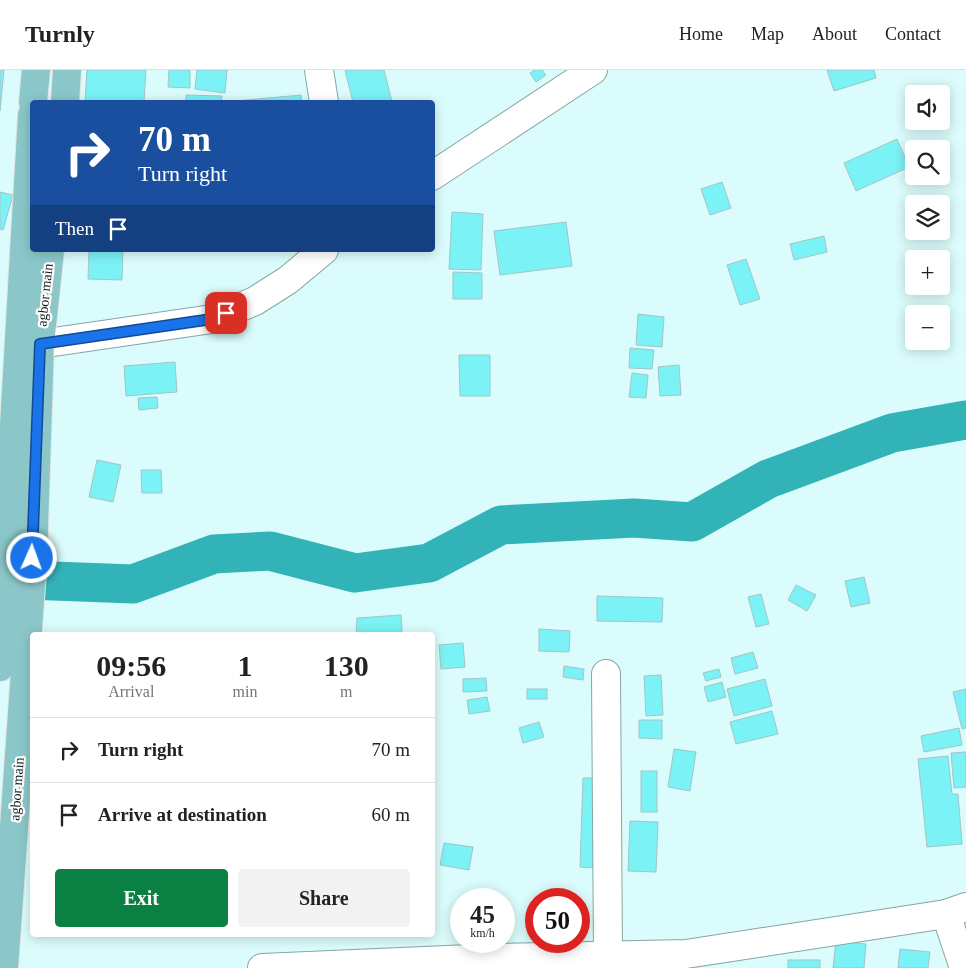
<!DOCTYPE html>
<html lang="en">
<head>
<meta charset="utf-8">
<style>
  :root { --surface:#fff; --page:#f2f2f2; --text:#222; --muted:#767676; --line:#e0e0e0; --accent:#0b8043 }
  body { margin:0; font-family:"Times New Roman",serif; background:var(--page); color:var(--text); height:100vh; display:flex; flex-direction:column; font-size:19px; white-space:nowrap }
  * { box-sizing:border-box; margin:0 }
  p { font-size:16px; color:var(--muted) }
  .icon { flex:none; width:28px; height:28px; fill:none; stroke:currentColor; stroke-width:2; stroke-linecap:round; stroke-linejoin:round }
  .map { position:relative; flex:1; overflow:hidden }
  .panel { position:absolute; left:30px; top:562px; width:405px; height:305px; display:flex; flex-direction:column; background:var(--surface); border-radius:5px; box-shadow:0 2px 12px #0003 }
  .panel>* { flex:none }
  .top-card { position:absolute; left:30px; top:30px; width:405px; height:152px; border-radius:5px; box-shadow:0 2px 12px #0003; background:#1a4fa0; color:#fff; overflow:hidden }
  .buttons { position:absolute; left:905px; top:15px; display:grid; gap:10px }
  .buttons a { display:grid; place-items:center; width:45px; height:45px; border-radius:5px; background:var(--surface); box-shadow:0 2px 12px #0003; font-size:25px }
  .speed { position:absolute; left:450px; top:818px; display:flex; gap:10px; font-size:25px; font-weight:700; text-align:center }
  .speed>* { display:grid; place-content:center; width:65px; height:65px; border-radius:50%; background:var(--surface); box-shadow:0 2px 12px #0003; line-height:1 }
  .speed small { font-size:12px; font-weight:400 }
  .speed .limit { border:8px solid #d22; background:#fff; color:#111 }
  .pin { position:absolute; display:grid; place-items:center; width:42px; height:42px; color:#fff; margin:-21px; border-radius:10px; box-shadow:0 2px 8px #0006 }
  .me { position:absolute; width:55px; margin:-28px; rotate:2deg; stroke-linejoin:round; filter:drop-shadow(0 0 4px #0008) }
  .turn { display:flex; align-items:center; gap:18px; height:105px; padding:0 25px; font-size:22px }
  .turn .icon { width:65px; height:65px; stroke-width:2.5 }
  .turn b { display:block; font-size:35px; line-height:42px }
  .then { display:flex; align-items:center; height:48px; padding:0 25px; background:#0003; gap:10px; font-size:19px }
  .eta { display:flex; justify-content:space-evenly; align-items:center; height:85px; text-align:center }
  .eta b { font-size:30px; font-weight:600; line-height:35px }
  .action { display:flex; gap:10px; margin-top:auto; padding:10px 25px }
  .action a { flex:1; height:58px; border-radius:5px; background:var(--accent); color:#fff; font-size:20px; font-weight:600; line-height:58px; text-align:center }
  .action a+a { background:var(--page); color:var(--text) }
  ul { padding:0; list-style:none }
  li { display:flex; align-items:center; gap:15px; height:65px; padding:0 25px; border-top:1px solid var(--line) }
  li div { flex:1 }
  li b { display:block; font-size:19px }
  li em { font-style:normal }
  header { display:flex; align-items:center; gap:30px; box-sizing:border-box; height:70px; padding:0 25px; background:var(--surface); border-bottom:1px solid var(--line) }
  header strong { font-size:24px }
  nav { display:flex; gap:28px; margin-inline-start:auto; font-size:18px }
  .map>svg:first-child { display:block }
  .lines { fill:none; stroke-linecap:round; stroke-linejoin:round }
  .river { stroke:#32b3b7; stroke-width:39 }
  .building { fill:#7bf2f5; stroke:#a4c4c5 }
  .minor-casing { stroke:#86a5a5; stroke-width:30 }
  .major-casing { stroke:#e2e3e3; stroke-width:30 }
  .minor { stroke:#fff; stroke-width:28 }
  .major { stroke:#8bc7c9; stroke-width:28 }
  .route-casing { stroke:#114b97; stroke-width:12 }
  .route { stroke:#1a73e8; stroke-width:9 }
  .labels { text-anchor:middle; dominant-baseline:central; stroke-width:4.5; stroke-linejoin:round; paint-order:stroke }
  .street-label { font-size:14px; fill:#0b1717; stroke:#fff }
</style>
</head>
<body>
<header>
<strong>Turnly</strong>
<nav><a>Home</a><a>Map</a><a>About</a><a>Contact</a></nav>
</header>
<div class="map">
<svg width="966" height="898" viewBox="0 0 966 898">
  <rect width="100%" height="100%" fill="#dbfcfc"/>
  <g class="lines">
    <path class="river" d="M0,509L133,514L214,484L270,481L355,503L429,493L501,455L634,448L692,452L768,409L892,363L966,350"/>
  </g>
  <g class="building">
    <path d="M0,0H4L0,41Z"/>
    <path d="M87,0H146L144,32H85Z"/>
    <path d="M169,0H190V18L168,17Z"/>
    <path d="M197,0H227L225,23L195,19Z"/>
    <path d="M345,0H384L392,32H353Z"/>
    <path d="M535,0H542L546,5L536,12L530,3Z"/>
    <path d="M827,0H874L876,8L834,21Z"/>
    <path d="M186,25L222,26L221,32H186Z"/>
    <path d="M301,25L302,32H236V31Z"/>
    <path d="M897,69L909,97L856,121L844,93Z"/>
    <path d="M722,112L731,138L710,145L701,119Z"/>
    <path d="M0,122L13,125L3,160L0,159Z"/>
    <path d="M452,142L483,144L481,200L449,199Z"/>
    <path d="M566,152L572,196L500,205L494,161Z"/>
    <path d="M824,166L827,182L794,190L790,174Z"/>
    <path d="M89,180H123L122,210L88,209Z"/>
    <path d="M746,189L760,229L740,235L727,195Z"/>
    <path d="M453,202L482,203V229H453Z"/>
    <path d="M638,244L664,247L662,277L636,275Z"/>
    <path d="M630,278L654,280L652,299L629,298Z"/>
    <path d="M459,285H490V326H460Z"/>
    <path d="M175,292L177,322L126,326L124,296Z"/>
    <path d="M679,295L681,325L660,326L658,297Z"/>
    <path d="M632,303L648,305L646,328L629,327Z"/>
    <path d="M157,327L158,338L139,340L138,328Z"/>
    <path d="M97,390L121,395L113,432L89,427Z"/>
    <path d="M141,400H161L162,423H142Z"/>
    <path d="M864,507L870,533L851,537L845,511Z"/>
    <path d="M796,515L816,525L807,541L788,530Z"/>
    <path d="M761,524L769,554L756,557L748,527Z"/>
    <path d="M597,526L663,528L662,552L597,551Z"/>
    <path d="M401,545L402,561L400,565H356L357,548Z"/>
    <path d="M539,559L570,561L569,582L539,581Z"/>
    <path d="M463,573L465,597L441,599L439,575Z"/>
    <path d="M753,582L758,598L735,604L731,588Z"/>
    <path d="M564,596L584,599L583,610L563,607Z"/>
    <path d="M719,599L721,607L706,611L703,603Z"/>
    <path d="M661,605L663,645L646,646L644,606Z"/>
    <path d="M486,608L487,621L463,622V609Z"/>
    <path d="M765,609L772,636L734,646L727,619Z"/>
    <path d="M722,612L726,627L708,632L704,617Z"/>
    <rect x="527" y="619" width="20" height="10"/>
    <path d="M966,619V658L962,659L953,622Z"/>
    <path d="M487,627L490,641L469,644L467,630Z"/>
    <path d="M772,641L778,664L736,674L730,652Z"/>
    <path d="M639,650H662V669L639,668Z"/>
    <path d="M539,652L544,667L523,673L519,658Z"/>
    <path d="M959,658L962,675L924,682L921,666Z"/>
    <path d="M674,679L696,682L690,721L668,717Z"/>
    <path d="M966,682V717L954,718L951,683Z"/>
    <path d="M948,686L952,724H958L962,774L927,777L918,689Z"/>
    <rect x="641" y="701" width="16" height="41"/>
    <path d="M583,708H599L597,798L580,797Z"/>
    <path d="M630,751L658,752L656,802L628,801Z"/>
    <path d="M444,773L473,777L469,800L440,795Z"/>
    <path d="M836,871L866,874L864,898H833Z"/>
    <path d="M900,879L930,882L928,898H898Z"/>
    <rect x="788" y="890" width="32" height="8"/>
  </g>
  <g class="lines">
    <defs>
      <g id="minor">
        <path d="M319,0L324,32"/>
        <path d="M432,106L593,0"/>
        <path d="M40,274L212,249L255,231L288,210L324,180"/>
        <path d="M606,604L608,886"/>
        <path d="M946,844L964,898"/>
        <path d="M262,898L493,888L686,884L946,844L966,837"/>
      </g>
      <g id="major">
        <path d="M33,32L36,0"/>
        <path d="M65,32L67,0"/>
        <path d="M0,597L32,45"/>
        <path d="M4,898L33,488L40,274L50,180"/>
      </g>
    </defs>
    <use href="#minor" class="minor-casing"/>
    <use href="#major" class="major-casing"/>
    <use href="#minor" class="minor"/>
    <use href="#major" class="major"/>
  </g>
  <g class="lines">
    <defs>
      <path id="route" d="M32,488L40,274L212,249L226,243"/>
    </defs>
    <use href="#route" class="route-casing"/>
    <use href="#route" class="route"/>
  </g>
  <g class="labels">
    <g class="street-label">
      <text transform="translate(45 225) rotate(-84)">agbor main</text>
      <text transform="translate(17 719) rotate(-86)">agbor main</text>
    </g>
  </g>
</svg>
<div class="buttons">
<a><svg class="icon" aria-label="sound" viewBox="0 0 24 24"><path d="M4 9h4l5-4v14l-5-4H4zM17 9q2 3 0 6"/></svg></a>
<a><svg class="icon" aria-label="search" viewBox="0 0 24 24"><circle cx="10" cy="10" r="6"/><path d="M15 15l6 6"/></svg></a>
<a><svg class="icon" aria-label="layers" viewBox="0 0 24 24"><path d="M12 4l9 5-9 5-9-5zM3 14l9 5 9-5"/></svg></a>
<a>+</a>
<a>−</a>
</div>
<div class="speed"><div>45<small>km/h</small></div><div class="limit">50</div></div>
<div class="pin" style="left:226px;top:243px;background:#d93025"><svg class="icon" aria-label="arrive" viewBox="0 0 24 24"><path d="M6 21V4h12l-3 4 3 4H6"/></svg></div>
<svg class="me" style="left:32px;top:488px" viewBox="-20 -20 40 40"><circle r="17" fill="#1a73e8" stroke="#fff" stroke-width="3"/><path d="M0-11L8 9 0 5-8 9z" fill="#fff"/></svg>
<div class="top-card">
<div class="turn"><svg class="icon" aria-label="right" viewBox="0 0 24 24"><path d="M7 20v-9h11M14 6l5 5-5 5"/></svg><div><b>70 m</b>Turn right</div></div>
<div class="then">Then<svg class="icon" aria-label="arrive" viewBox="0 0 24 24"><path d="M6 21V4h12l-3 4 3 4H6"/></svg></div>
</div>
<section class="panel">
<div class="eta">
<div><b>09:56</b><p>Arrival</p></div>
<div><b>1</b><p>min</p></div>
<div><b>130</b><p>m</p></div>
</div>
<ul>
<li><svg class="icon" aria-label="right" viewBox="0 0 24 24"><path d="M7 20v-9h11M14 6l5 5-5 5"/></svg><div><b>Turn right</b></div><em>70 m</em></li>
<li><svg class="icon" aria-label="arrive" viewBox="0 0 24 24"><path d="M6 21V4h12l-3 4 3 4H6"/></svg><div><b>Arrive at destination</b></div><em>60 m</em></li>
</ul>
<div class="action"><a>Exit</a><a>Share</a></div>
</section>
</div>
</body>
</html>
